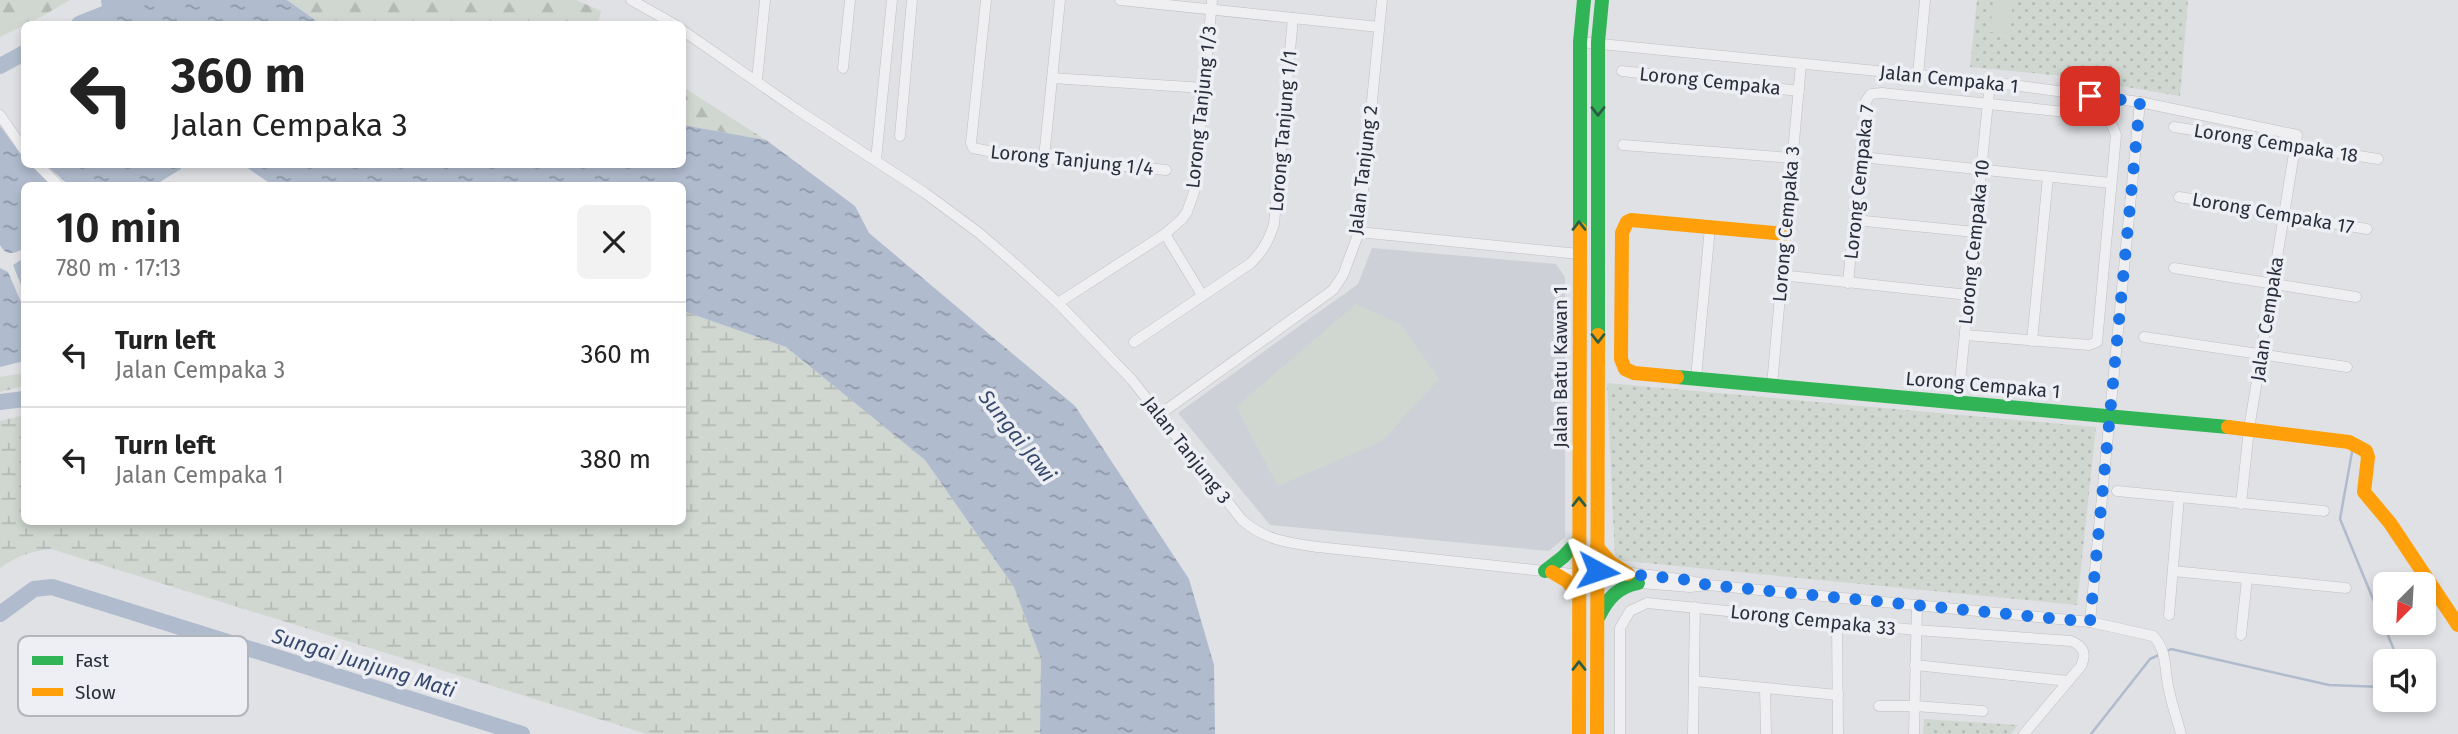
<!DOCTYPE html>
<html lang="en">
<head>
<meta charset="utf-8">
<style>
  :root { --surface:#fff; --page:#f2f2f2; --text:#222; --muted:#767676; --line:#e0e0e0 }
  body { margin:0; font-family:"Fira Sans",sans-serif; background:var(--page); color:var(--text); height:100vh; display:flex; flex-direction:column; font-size:26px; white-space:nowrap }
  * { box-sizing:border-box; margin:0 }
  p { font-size:23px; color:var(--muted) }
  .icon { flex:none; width:38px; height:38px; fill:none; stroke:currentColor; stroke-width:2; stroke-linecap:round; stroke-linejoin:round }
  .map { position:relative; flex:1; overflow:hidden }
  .side { position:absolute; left:21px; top:182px; width:665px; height:343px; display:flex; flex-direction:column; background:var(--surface); border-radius:10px; box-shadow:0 4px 10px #0003 }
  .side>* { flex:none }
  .banner { position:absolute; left:21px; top:21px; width:665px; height:147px; border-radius:10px; box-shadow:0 4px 10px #0003; background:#fff; color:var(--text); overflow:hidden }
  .needle { width:46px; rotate:204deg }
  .tools { position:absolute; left:2373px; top:572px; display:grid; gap:14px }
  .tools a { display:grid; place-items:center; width:63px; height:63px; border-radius:10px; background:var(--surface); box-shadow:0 4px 10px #0003; font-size:35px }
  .pin { position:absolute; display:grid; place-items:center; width:60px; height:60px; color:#fff; margin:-30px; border-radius:14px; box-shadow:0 4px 10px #0006 }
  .me { position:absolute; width:77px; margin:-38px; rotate:95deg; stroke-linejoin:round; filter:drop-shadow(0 0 5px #0008) }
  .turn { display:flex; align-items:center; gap:24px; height:147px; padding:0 35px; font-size:32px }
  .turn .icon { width:91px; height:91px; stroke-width:2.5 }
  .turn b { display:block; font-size:49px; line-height:60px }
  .round { display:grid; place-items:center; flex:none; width:74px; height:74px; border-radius:10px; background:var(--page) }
  .overview { display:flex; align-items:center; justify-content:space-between; height:119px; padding:0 35px }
  h1 { font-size:42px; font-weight:600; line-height:52px }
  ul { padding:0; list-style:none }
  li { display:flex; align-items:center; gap:21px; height:105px; padding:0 35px; border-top:2px solid var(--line) }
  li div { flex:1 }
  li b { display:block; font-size:26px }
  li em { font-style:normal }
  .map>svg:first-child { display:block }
  .built { fill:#ced0d7 }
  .grass { fill:url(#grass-dots) }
  .forest { fill:url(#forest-firs) }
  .wetland { fill:url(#wetland-marsh) }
  .pitch { fill:#d0d7d0 }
  .water { fill:url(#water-ripples) }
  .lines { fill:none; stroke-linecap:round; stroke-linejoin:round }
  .stream { stroke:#b0bbcd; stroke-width:2.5 }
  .river { stroke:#b0bbcd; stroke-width:16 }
  .street-casing { stroke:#bebfc2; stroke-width:11 }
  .street { stroke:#efeff1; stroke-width:10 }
  .fast { stroke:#30b455; stroke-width:14 }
  .slow { stroke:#ff9f0a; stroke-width:14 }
  .oneway { stroke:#2b5d44 }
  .route { stroke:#1a73e8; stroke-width:12; stroke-dasharray:0 21.6 }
  .labels { text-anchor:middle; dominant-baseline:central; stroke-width:7; stroke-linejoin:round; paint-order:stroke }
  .street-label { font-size:19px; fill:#282e3b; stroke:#edeff4 }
  .water-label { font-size:21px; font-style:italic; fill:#36496c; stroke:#edeff4 }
  .key { fill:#edeff4; stroke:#b2b5bc; stroke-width:2 }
  .key-label { font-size:19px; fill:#282e3b }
</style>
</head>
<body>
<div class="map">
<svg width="2458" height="734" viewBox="0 0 2458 734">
  <defs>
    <pattern id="grass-dots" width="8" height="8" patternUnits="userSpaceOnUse" patternTransform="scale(1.75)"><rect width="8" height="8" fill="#d0d7d0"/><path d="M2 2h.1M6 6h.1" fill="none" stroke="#b3b9b4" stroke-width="1.8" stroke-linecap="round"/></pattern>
    <pattern id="forest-firs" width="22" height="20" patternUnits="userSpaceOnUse" patternTransform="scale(1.75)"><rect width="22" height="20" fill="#d0d7d0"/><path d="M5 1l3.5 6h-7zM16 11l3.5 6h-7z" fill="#b3b9b4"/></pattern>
    <pattern id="wetland-marsh" width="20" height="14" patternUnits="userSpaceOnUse" patternTransform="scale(1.75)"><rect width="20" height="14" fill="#d0d7d0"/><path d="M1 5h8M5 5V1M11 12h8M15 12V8" fill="none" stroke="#b3b9b4"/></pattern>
    <pattern id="water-ripples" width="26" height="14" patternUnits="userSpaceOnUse" patternTransform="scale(1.75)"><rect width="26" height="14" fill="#b0bbcd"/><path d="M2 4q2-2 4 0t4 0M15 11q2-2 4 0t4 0" fill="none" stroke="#8f98a8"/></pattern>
  </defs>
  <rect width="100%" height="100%" fill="#e0e1e4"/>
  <path class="built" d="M1372,248L1556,264L1565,277V537L1549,551L1270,525L1178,413L1358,284Z"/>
  <g class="grass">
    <path d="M1977,0H2188L2180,96L2062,76L1970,67Z"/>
    <path d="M1607,383L2096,427L2077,605L1615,560Z"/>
    <path d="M1924,719L2018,725L2011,734H1923Z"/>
  </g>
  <g class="forest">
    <path d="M0,0H70L39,18L0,37Z"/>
    <path d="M287,0H576L601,11L598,24H321Z"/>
    <path d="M683,87L766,140L683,125Z"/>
    <path d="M24,373V386L0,392V377Z"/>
  </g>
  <path class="wetland" d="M683,311L786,347L925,460L1014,587L1041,659L1040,734H647L51,549C31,551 17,556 0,568V421L24,415V522H682Z"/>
  <g class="pitch">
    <path d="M1993,0H2013L2010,33L1990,32Z"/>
    <path d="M1356,304L1400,324L1439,379L1382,441L1278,486L1236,407Z"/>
  </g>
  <g class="water">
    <path d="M101,0H287L321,24H104Z"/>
    <path d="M683,125L766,140L855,206L869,233L1075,406L1189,579L1214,665L1215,734H1040L1041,659L1014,587L925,460L786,347L683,311L682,186H274L243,165L682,164Z"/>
    <path d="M0,126L24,158V164L30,165L52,185L24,186V249C13,253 7,257 0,245Z"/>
    <path d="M46,165L181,164V169L155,185L70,186Z"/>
    <path d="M24,258V292L13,265Z"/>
    <path d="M0,268L8,272L24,309V361L0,367Z"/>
  </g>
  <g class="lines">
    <g class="stream">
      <path d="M2352,452L2340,519L2399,662"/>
      <path d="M2167,651L2171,649L2329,685L2383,687L2385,685"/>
      <path d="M2091,734L2150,659L2161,654"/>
    </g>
    <g class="river">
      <path d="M79,24L139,0"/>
      <path d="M0,66L24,53"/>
      <path d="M0,402L24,399"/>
      <path d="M0,614L34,589L52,587L522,734"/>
    </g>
    <defs>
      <g id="street">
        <path d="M631,0L674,24"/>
        <path d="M986,0L971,143L973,148L1009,155L1166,170"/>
        <path d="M1120,0L1379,27"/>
        <path d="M682,30L796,109L925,193L979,233L1014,263L1058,303L1132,380L1242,520C1264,540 1289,543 1318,547L1572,574L1579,578L1690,587L1708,585"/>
        <path d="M1580,42L1990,82L2140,102L2297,135L2249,429L2241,504"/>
        <path d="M843,68L850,0"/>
        <path d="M1622,71L1799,91"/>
        <path d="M1918,75L1925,0"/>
        <path d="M1052,78L1204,88"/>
        <path d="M757,80L765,0"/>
        <path d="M0,115L24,150"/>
        <path d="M2174,127L2378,159"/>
        <path d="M900,136L912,0"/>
        <path d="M1623,145L1792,158"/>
        <path d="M1861,157L2111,183"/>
        <path d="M1044,158L1060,0"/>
        <path d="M876,160L892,0"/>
        <path d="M37,164L59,186"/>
        <path d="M2179,197L2367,229"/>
        <path d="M1855,220L1975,232"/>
        <path d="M1359,232L1579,254"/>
        <path d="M1165,234L1202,295"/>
        <path d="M2174,268L2356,297"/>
        <path d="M1780,275L1969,295"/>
        <path d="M1848,283L1866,101L1871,94L1882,93L2096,115L2110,121L2116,135L2097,342L2089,345L1965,335"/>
        <path d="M1058,303L1165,234L1182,219L1187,212L1195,189L1212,0"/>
        <path d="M2144,337L2347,367"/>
        <path d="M2032,341L2048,177"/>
        <path d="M1134,342L1251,263C1263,251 1269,240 1274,224L1293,18"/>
        <path d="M1696,378L1710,227"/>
        <path d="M1772,385L1801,64"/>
        <path d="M1958,402L1990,82"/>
        <path d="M1159,415L1333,290L1343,275L1359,232L1382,0"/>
        <path d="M2117,491L2324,511"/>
        <path d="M2173,571L2346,588"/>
        <path d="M1576,572C1596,566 1685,579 1708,585L2090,622L2153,636C2168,650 2164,672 2169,690C2172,705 2177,719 2181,734"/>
        <path d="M2169,615L2179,497"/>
        <path d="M2090,622L2140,102"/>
        <path d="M1837,623L1838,734"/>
        <path d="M2241,635L2247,579"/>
        <path d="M1915,665L2068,681"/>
        <path d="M1694,681L1838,695"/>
        <path d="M1765,688L1766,734"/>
        <path d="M1879,706H1915L1983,711"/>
        <path d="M1620,734V628L1630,611L1647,603L1916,630L2071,641C2083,646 2087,653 2081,666L2024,734"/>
        <path d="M1693,734L1695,607"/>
        <path d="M1914,734L1917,605"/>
      </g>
    </defs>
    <use href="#street" class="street-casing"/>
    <use href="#street" class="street"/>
    <g class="fast">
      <path d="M1580,229V42L1584,0"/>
      <path d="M1598,335V42L1602,0"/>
      <path d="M1677,377L2228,427"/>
      <path d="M1545,571L1563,557L1579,540"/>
      <path d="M1599,616C1608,598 1618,587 1638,583"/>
    </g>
    <g class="slow">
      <path d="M1677,377L1634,373L1625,369L1621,359L1622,233L1627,222L1631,220L1785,234"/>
      <path d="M2228,427L2349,442L2366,451L2368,457L2364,492L2390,523L2458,625"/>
      <path d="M1597,547L1611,563L1628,574"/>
      <path d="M1552,572L1567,581L1579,595"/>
      <path d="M1579,734L1580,229"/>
      <path d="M1597,734L1598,335"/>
    </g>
  </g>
  <defs><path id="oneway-chevron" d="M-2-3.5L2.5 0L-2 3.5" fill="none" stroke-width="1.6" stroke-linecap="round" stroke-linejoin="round" transform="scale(1.75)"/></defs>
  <g class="oneway">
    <use href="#oneway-chevron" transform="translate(1598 111) rotate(90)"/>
    <use href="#oneway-chevron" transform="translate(1579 226) rotate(-90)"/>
    <use href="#oneway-chevron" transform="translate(1598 338) rotate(90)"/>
    <use href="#oneway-chevron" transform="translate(1579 502) rotate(-90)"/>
    <use href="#oneway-chevron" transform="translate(1579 666) rotate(-90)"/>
  </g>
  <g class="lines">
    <path class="route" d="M1598,571L1690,580L1708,585L2090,622L2140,102L2090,96"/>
  </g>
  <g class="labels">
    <g class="street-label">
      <text transform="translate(1949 79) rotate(6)">Jalan Cempaka 1</text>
      <text transform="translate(1710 81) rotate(6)">Lorong Cempaka</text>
      <text transform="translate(1201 107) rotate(-84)">Lorong Tanjung 1/3</text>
      <text transform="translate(1283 131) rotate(-85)">Lorong Tanjung 1/1</text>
      <text transform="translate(2276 143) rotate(9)">Lorong Cempaka 18</text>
      <text transform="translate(1072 160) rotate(6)">Lorong Tanjung 1/4</text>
      <text transform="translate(1363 170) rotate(-83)">Jalan Tanjung 2</text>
      <text transform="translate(1859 182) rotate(-84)">Lorong Cempaka 7</text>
      <text transform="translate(2273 213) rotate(10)">Lorong Cempaka 17</text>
      <text transform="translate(1786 224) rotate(-85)">Lorong Cempaka 3</text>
      <text transform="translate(1974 242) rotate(-84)">Lorong Cempaka 10</text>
      <text transform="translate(2267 319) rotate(-81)">Jalan Cempaka</text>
      <text transform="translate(1560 367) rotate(-90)">Jalan Batu Kawan 1</text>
      <text transform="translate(1983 385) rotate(5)">Lorong Cempaka 1</text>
      <text transform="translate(1187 450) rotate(52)">Jalan Tanjung 3</text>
      <text transform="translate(1813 620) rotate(6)">Lorong Cempaka 33</text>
    </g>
    <g class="water-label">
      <text transform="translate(1017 436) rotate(52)">Sungai Jawi</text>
      <text transform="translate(364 663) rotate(17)">Sungai Junjung Mati</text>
    </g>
  </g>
  <rect x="18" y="636" width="230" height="80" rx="10" class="key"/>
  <rect x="32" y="656" width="31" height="9" fill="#30b455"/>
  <rect x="32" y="688" width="31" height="8" fill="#ff9f0a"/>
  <g class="key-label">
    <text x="75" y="667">Fast</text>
    <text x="75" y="699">Slow</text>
  </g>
</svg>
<div class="tools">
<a><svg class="needle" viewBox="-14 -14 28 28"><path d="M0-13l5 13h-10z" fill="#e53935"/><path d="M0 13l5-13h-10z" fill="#767676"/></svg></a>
<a><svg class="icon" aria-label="sound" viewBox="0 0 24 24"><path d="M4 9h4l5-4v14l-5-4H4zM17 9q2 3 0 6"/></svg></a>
</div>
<div class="pin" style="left:2090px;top:96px;background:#d93025"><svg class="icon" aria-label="arrive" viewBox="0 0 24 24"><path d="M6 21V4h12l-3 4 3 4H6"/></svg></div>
<svg class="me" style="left:1598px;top:571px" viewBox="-20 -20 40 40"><path d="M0-17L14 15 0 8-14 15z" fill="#1a73e8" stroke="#fff" stroke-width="4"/></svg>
<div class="banner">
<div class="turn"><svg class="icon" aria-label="left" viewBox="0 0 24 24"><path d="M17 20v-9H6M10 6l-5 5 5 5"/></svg><div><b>360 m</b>Jalan Cempaka 3</div></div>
</div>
<section class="side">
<div class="overview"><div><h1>10 min</h1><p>780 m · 17:13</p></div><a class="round"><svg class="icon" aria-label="close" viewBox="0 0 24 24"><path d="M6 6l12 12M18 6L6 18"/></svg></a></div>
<ul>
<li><svg class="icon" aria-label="left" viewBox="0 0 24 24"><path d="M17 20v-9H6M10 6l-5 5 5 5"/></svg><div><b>Turn left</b><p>Jalan Cempaka 3</p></div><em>360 m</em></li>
<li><svg class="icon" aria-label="left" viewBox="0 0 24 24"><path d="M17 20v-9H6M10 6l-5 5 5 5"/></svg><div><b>Turn left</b><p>Jalan Cempaka 1</p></div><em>380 m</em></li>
</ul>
</section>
</div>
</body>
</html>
